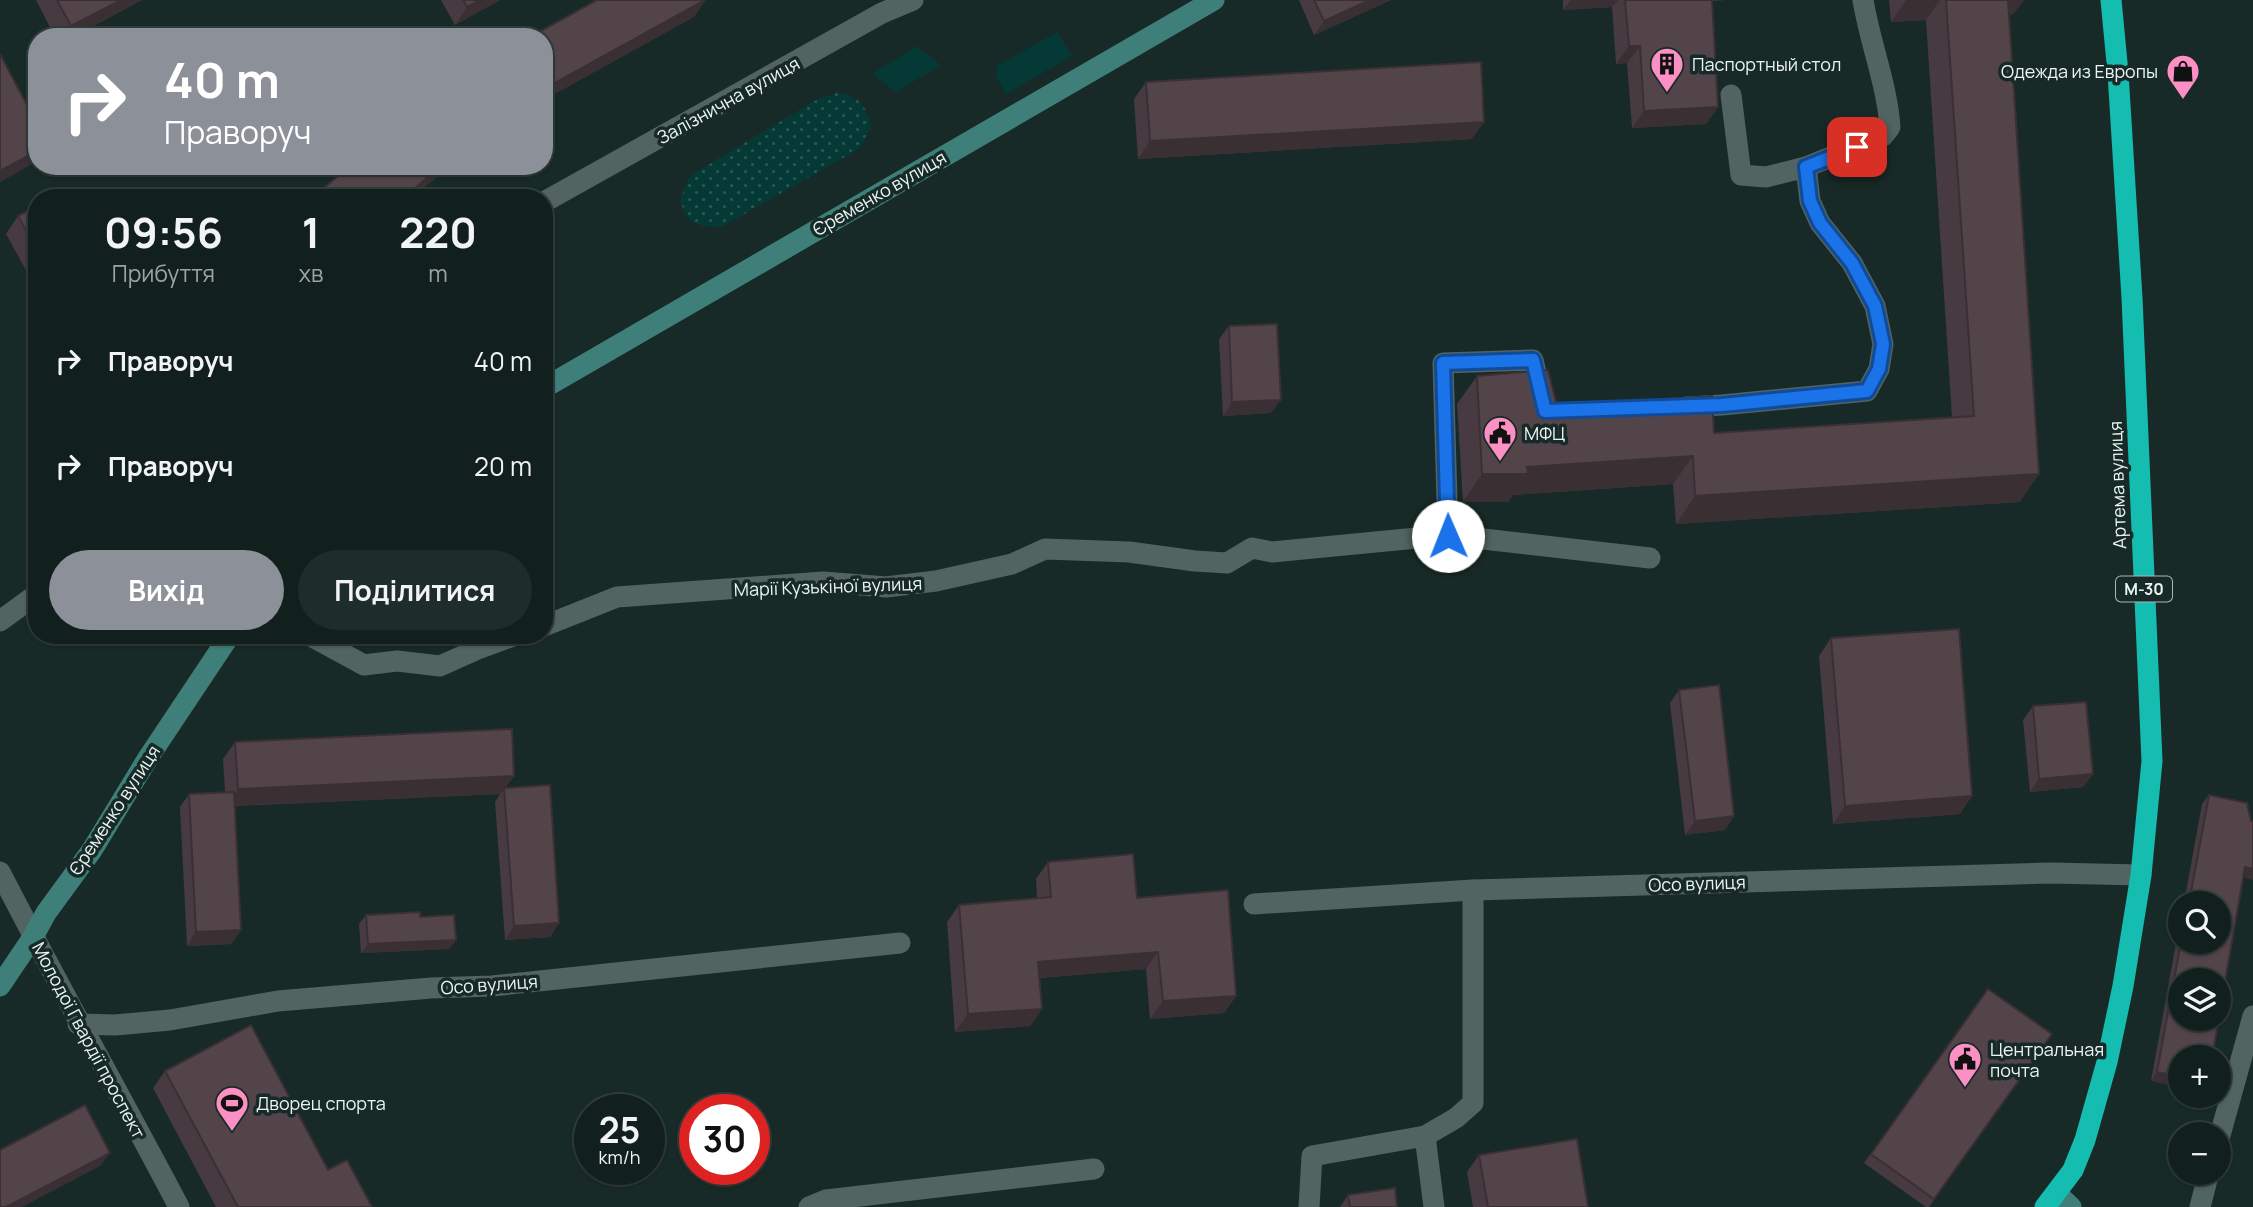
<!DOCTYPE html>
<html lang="uk">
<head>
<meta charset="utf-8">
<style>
  :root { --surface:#12201d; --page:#1f2d2a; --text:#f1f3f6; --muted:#9ca3a4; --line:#313e3b; --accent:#8c9099 }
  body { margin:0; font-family:Manrope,sans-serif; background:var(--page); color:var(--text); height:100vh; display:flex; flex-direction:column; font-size:26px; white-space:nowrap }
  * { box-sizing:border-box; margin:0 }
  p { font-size:23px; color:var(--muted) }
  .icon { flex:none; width:38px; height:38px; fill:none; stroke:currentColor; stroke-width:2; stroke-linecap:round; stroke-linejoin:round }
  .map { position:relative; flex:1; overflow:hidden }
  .sheet { position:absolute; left:28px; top:189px; width:525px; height:455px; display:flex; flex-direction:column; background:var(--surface); border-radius:28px; box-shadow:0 2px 5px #0004,0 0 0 2px var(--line) }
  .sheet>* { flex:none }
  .banner { position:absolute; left:28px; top:28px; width:525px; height:147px; border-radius:28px; box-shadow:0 2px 5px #0004,0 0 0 2px var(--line); background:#8c9099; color:#fff; overflow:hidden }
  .buttons { position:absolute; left:2168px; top:891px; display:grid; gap:14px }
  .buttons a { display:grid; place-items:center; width:63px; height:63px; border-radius:50%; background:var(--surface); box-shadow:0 2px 5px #0004,0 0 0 2px var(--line); font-size:35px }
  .speed { position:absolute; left:574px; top:1094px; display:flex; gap:14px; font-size:35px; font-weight:700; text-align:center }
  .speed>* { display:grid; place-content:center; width:91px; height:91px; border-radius:50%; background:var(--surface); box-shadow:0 2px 5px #0004,0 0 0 2px var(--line); line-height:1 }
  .speed small { font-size:18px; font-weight:400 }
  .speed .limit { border:10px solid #d22; background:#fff; color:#111 }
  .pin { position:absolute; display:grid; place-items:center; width:60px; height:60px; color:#fff; margin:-30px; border-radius:14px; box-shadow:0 4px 10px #0006 }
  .me { position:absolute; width:77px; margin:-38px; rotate:359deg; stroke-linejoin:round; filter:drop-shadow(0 0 5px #0008) }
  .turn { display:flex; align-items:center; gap:24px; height:147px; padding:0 21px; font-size:32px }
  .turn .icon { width:91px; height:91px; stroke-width:2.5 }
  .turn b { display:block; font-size:49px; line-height:60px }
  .eta { display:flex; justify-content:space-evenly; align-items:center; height:119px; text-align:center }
  .eta b { font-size:42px; font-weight:700; line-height:49px }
  .primary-button { display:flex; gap:14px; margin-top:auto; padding:14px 21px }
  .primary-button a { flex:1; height:80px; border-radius:42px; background:var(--accent); color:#fff; font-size:28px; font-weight:700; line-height:80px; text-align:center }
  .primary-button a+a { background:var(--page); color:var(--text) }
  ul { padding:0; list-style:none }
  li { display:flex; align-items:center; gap:21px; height:105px; padding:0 21px }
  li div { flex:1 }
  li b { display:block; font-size:26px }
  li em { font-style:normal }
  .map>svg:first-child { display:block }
  .green { fill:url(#green-dots) }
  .pitch { fill:#053935 }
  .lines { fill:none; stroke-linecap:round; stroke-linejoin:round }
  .street { stroke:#516461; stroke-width:21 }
  .secondary { stroke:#3f7f79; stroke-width:21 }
  .highway { stroke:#14bdb0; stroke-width:21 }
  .wall { fill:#473a40 }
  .shaded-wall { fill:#3a3034 }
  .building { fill:#53444a; stroke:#3a3034; stroke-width:2 }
  .route-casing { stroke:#114b97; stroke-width:18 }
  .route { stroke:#1a73e8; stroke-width:12 }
  .labels { text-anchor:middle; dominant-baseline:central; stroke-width:7; stroke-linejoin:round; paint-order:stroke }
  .shield { fill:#182a27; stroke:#abb8b6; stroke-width:2 }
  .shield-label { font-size:16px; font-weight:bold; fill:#eaf5f3 }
  .poi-label { font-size:18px; fill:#eaf5f3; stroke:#182a27; text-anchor:start }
  .street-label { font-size:18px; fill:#eaf5f3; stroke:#182a27 }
</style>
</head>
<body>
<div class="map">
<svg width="2253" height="1207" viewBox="0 0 2253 1207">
  <defs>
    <pattern id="green-dots" width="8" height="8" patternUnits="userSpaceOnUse" patternTransform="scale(1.75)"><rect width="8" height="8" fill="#053935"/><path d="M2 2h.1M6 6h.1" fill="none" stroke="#2a5653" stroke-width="1.8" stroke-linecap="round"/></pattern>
  </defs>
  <rect width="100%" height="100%" fill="#182a27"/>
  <path class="green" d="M836,93C859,94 867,107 871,127L859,149L723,226L706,227L691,221L686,215L680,201L688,180L696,172L818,99Z"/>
  <g class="pitch">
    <path d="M1057,32L1072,56L1006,94L996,77L997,66Z"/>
    <path d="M916,46L941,65L896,92L872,74Z"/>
  </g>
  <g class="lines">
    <g class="street">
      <path d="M1806,167L1883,136L1890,127C1887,84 1870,43 1863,0"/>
      <path d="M544,202L882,13L913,0"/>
      <path d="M1686,407L1722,405L1867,391L1879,369L1883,344L1875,306L1852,263L1820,223L1810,201L1806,167L1766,177L1741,175L1731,95"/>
      <path d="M1448,535L1443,363L1533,360L1542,398"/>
      <path d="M0,621L37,594"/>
      <path d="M544,626L617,597L823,582L886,587L936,581L1012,564L1045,549L1129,552L1195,561L1227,563L1252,548L1272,552L1448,535L1650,558"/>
      <path d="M309,635L364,665L397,661L440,666L480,648L516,635"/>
      <path d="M0,872C58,985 120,1095 179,1207"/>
      <path d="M1254,904L1473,890L2051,873L2141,875"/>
      <path d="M78,1024L115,1025L170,1020L278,1001L431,988L492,986L900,943"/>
      <path d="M1425,1136L1434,1207"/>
      <path d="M2219,1139L2253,1016"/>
      <path d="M809,1207L826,1200L1094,1169"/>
      <path d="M1309,1207L1312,1156L1425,1136L1456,1118L1473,1103V890"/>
      <path d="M2200,1207L2209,1172"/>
    </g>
    <g class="secondary">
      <path d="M544,388L1214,0"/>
      <path d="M0,986L33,937L46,913L92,850L148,758L230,635"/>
      <path d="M2057,1194L2071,1207"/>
    </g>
    <path class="highway" d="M2045,1207L2073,1170L2085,1140L2107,1062L2123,986L2141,875L2152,761L2132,298L2118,73L2111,0"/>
  </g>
  <g class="wall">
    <path d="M36,0H142L73,37H55Z"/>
    <path d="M441,0H500L455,25Z"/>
    <path d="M1299,0H1391L1314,35Z"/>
    <path d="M1563,0H1726L1712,1L1718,107L1706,124L1632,128L1627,63L1616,64L1612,7L1563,10Z"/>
    <path d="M1889,0H2024L2013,14L2009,15L2020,502L1676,524L1673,484L1513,495L1508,502H1463L1457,404L1477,376L1557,406L1714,433L1952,417L1926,20L1891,22Z"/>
    <path d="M1146,82L1472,139L1138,159L1134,99Z"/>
    <path d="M37,206V290L6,234L18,216Z"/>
    <path d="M1229,326L1271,413L1223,416L1219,339Z"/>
    <path d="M1831,638L1960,814L1833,824L1819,656Z"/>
    <path d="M1679,690L1725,830L1685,835L1670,703Z"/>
    <path d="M2033,706L2093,774L2083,787L2030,792L2023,720Z"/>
    <path d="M235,742L514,776L505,788L559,923L550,937L505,940L495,802L500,794L235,806L241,930L231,944L187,946L180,807L189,794L225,792L223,759Z"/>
    <path d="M2209,795L2253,821V880L2244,877L2219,1018L2151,1081L2180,921V942H2219V903H2184L2202,804Z"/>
    <path d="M1048,862L1137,898L1236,996L1224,1013L1150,1019L1146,969L1040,978L1042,1009L1030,1026L955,1032L947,922L959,905L1037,898L1036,879Z"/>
    <path d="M366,915L420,917L456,940L449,949L361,953L359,924Z"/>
    <path d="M1988,989L2052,1034L1929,1207H1926L1864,1163Z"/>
    <path d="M165,1071L328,1170L372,1207H216L153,1088Z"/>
    <path d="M1479,1155L1588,1207H1473L1467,1172Z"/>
    <path d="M1348,1195L1397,1207H1340Z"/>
  </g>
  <g class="shaded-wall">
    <path d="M121,0H142L73,37H64L71,26Z"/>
    <path d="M480,0H500L455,25L467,7Z"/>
    <path d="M706,0L694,17L544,100V89Z"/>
    <path d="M1370,0H1391L1314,35L1324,21Z"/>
    <path d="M1571,0H1618L1612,7L1563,10Z"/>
    <path d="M1906,0H1940L1926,20L1891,22Z"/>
    <path d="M1999,0H2024L2013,14L1988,16Z"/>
    <path d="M1629,46H1640L1627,63L1616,64Z"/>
    <path d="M1718,107L1706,124L1632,128L1644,111Z"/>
    <path d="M1484,122L1472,139L1138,159L1150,141Z"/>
    <path d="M37,151L36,162L0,182V171Z"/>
    <path d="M441,166H450L412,198H403Z"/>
    <path d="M1281,400L1271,413L1223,416L1232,402Z"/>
    <path d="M1693,456L1673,484L1513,495L1508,502H1463L1482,474L1527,467Z"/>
    <path d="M2039,474L2020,502L1676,524L1695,496Z"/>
    <path d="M2093,774L2083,787L2030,792L2039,779Z"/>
    <path d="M514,776L500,794L225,806L238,789Z"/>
    <path d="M1972,796L1960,814L1833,824L1845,806Z"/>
    <path d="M1734,816L1725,830L1685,835L1695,821Z"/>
    <path d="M2245,867L2253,869V880L2239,876Z"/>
    <path d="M559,923L550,937L505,940L514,926Z"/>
    <path d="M241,930L231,944L187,946L196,932Z"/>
    <path d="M456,940L449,949L361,953L368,944Z"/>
    <path d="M1158,952L1146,969L1026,979L1038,962Z"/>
    <path d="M1236,996L1224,1013L1150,1019L1163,1001Z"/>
    <path d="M1042,1009L1030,1026L955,1032L968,1014Z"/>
    <path d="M2157,1072L2180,1077V1088L2151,1081Z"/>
    <path d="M110,1153L100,1166L22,1207H6Z"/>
  </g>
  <g class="building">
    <path d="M57,0H121L71,26Z"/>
    <path d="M463,0H480L467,7Z"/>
    <path d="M597,0H705L544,89V37H530Z"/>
    <path d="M1314,0H1370L1324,21Z"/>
    <path d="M1625,0H1712L1718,107L1644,111L1640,46H1629Z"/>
    <path d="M1946,0H2008L2039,474L1695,496L1693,456L1527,467L1528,474H1482L1477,376L1548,370L1557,406L1712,396L1714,433L1974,416Z"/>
    <path d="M0,54L37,124V151L0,171Z"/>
    <path d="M1481,62L1484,122L1150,141L1146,82Z"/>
    <path d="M350,166H441L403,198H312Z"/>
    <path d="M65,190L70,198H51Z"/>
    <path d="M37,206V250L18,216Z"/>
    <path d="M1277,324L1281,400L1232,402L1229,326Z"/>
    <path d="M1959,629L1972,796L1845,806L1831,638Z"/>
    <path d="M1719,685L1734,816L1695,821L1679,690Z"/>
    <path d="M2086,702L2093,774L2039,779L2033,706Z"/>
    <path d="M512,729L514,776L238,789L235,742Z"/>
    <path d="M550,785L559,923L514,926L504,788Z"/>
    <path d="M234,792L241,930L196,932L189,794Z"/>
    <path d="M2209,795L2247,803L2251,821H2253V869L2245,867L2219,1016V980H2180V1018H2219L2212,1057H2180V1077L2157,1072L2181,942H2219V903H2189Z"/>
    <path d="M1133,854L1137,898L1228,890L1236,996L1163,1001L1158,952L1038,962L1042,1009L968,1014L959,905L1051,897L1048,862Z"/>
    <path d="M420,912V917L454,915L456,940L368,944L366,915Z"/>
    <path d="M1988,989L2052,1034L1934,1199L1871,1154Z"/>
    <path d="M251,1025L328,1170L347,1160L372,1207H238L165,1071Z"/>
    <path d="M85,1105L110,1153L6,1207H0V1150Z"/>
    <path d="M1577,1139L1588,1207H1488L1479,1155Z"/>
    <path d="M1395,1188L1397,1207H1350L1348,1195Z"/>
  </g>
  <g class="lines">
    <defs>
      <path id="route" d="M1448,536L1443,363L1533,360L1545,411L1722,405L1867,391L1879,369L1883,344L1875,306L1852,263L1820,223L1810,201L1806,167L1857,147"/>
    </defs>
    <use href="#route" class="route-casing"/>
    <use href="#route" class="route"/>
  </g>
  <defs>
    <symbol id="building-pin" viewBox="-11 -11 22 30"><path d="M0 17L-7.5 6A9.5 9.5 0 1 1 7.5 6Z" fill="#fc8fc3" stroke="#182a27"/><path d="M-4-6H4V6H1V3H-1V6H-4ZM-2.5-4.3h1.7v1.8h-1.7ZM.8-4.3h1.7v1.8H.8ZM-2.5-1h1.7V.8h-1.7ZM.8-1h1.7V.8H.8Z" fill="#111"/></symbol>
    <symbol id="shop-pin" viewBox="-11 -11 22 30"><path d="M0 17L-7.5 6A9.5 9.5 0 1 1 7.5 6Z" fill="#fc8fc3" stroke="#182a27"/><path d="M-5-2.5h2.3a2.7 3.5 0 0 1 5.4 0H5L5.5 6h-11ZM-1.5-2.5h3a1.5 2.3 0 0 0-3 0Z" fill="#111"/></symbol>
    <symbol id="civic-pin" viewBox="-11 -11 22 30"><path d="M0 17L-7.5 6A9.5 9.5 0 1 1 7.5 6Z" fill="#fc8fc3" stroke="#182a27"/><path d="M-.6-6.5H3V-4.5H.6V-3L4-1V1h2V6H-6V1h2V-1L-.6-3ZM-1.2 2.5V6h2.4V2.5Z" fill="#111"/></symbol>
    <symbol id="stadium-pin" viewBox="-11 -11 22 30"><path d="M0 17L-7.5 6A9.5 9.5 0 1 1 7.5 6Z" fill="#fc8fc3" stroke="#182a27"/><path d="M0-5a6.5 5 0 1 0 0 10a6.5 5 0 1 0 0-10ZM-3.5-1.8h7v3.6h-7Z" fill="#111"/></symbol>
  </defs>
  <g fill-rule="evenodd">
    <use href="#building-pin" x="1648" y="45" width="38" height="52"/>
    <use href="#shop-pin" x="2164" y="52" width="38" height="52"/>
    <use href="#civic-pin" x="1481" y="414" width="38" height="52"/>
    <use href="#civic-pin" x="1946" y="1040" width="38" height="52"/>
    <use href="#stadium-pin" x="213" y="1084" width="38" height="52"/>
  </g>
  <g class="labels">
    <rect class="shield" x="2116" y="576.5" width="56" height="25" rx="5"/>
    <g class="shield-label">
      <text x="2144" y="589">М-30</text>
    </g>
    <g class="poi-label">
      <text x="1692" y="64">Паспортный стол</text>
      <text x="2158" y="71" text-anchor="end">Одежда из Европы</text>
      <text x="1524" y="433">МФЦ</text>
      <text x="1990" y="1049">Центральная<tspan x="1990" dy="21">почта</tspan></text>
      <text x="256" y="1103">Дворец спорта</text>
    </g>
    <g class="street-label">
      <text transform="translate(728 100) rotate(-29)">Залізнична вулиця</text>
      <text transform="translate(879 193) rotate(-30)">Єременко вулиця</text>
      <text transform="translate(2117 485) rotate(-92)">Артема вулиця</text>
      <text transform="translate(828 586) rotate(-2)">Марії Кузькіної вулиця</text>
      <text transform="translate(114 810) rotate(-57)">Єременко вулиця</text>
      <text transform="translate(1697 883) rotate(-2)">Осо вулиця</text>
      <text transform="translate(489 984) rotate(-4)">Осо вулиця</text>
      <text transform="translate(89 1040) rotate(62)">Молодої Гвардії проспект</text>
    </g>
  </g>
</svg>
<div class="buttons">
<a><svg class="icon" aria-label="search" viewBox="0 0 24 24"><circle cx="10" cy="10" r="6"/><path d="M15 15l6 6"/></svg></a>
<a><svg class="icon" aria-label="layers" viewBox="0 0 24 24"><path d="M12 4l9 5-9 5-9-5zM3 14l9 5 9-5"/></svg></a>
<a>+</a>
<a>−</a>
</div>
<div class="speed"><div>25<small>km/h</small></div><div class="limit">30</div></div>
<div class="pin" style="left:1857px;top:147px;background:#d93025"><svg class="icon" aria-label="arrive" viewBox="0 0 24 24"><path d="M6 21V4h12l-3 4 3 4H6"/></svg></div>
<svg class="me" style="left:1448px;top:536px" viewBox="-20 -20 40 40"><circle r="19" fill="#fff"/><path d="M0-13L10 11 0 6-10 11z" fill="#1a73e8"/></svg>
<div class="banner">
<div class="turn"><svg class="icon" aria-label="right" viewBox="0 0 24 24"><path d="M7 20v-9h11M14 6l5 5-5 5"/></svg><div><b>40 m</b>Праворуч</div></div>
</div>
<section class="sheet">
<div class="eta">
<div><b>09:56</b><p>Прибуття</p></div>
<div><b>1</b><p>хв</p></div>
<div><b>220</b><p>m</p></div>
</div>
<ul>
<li><svg class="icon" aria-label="right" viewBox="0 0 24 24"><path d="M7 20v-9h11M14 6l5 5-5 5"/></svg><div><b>Праворуч</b></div><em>40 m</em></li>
<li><svg class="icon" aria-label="right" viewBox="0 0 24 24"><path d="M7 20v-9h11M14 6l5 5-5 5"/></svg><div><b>Праворуч</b></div><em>20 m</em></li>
</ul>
<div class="primary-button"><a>Вихід</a><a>Поділитися</a></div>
</section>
</div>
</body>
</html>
